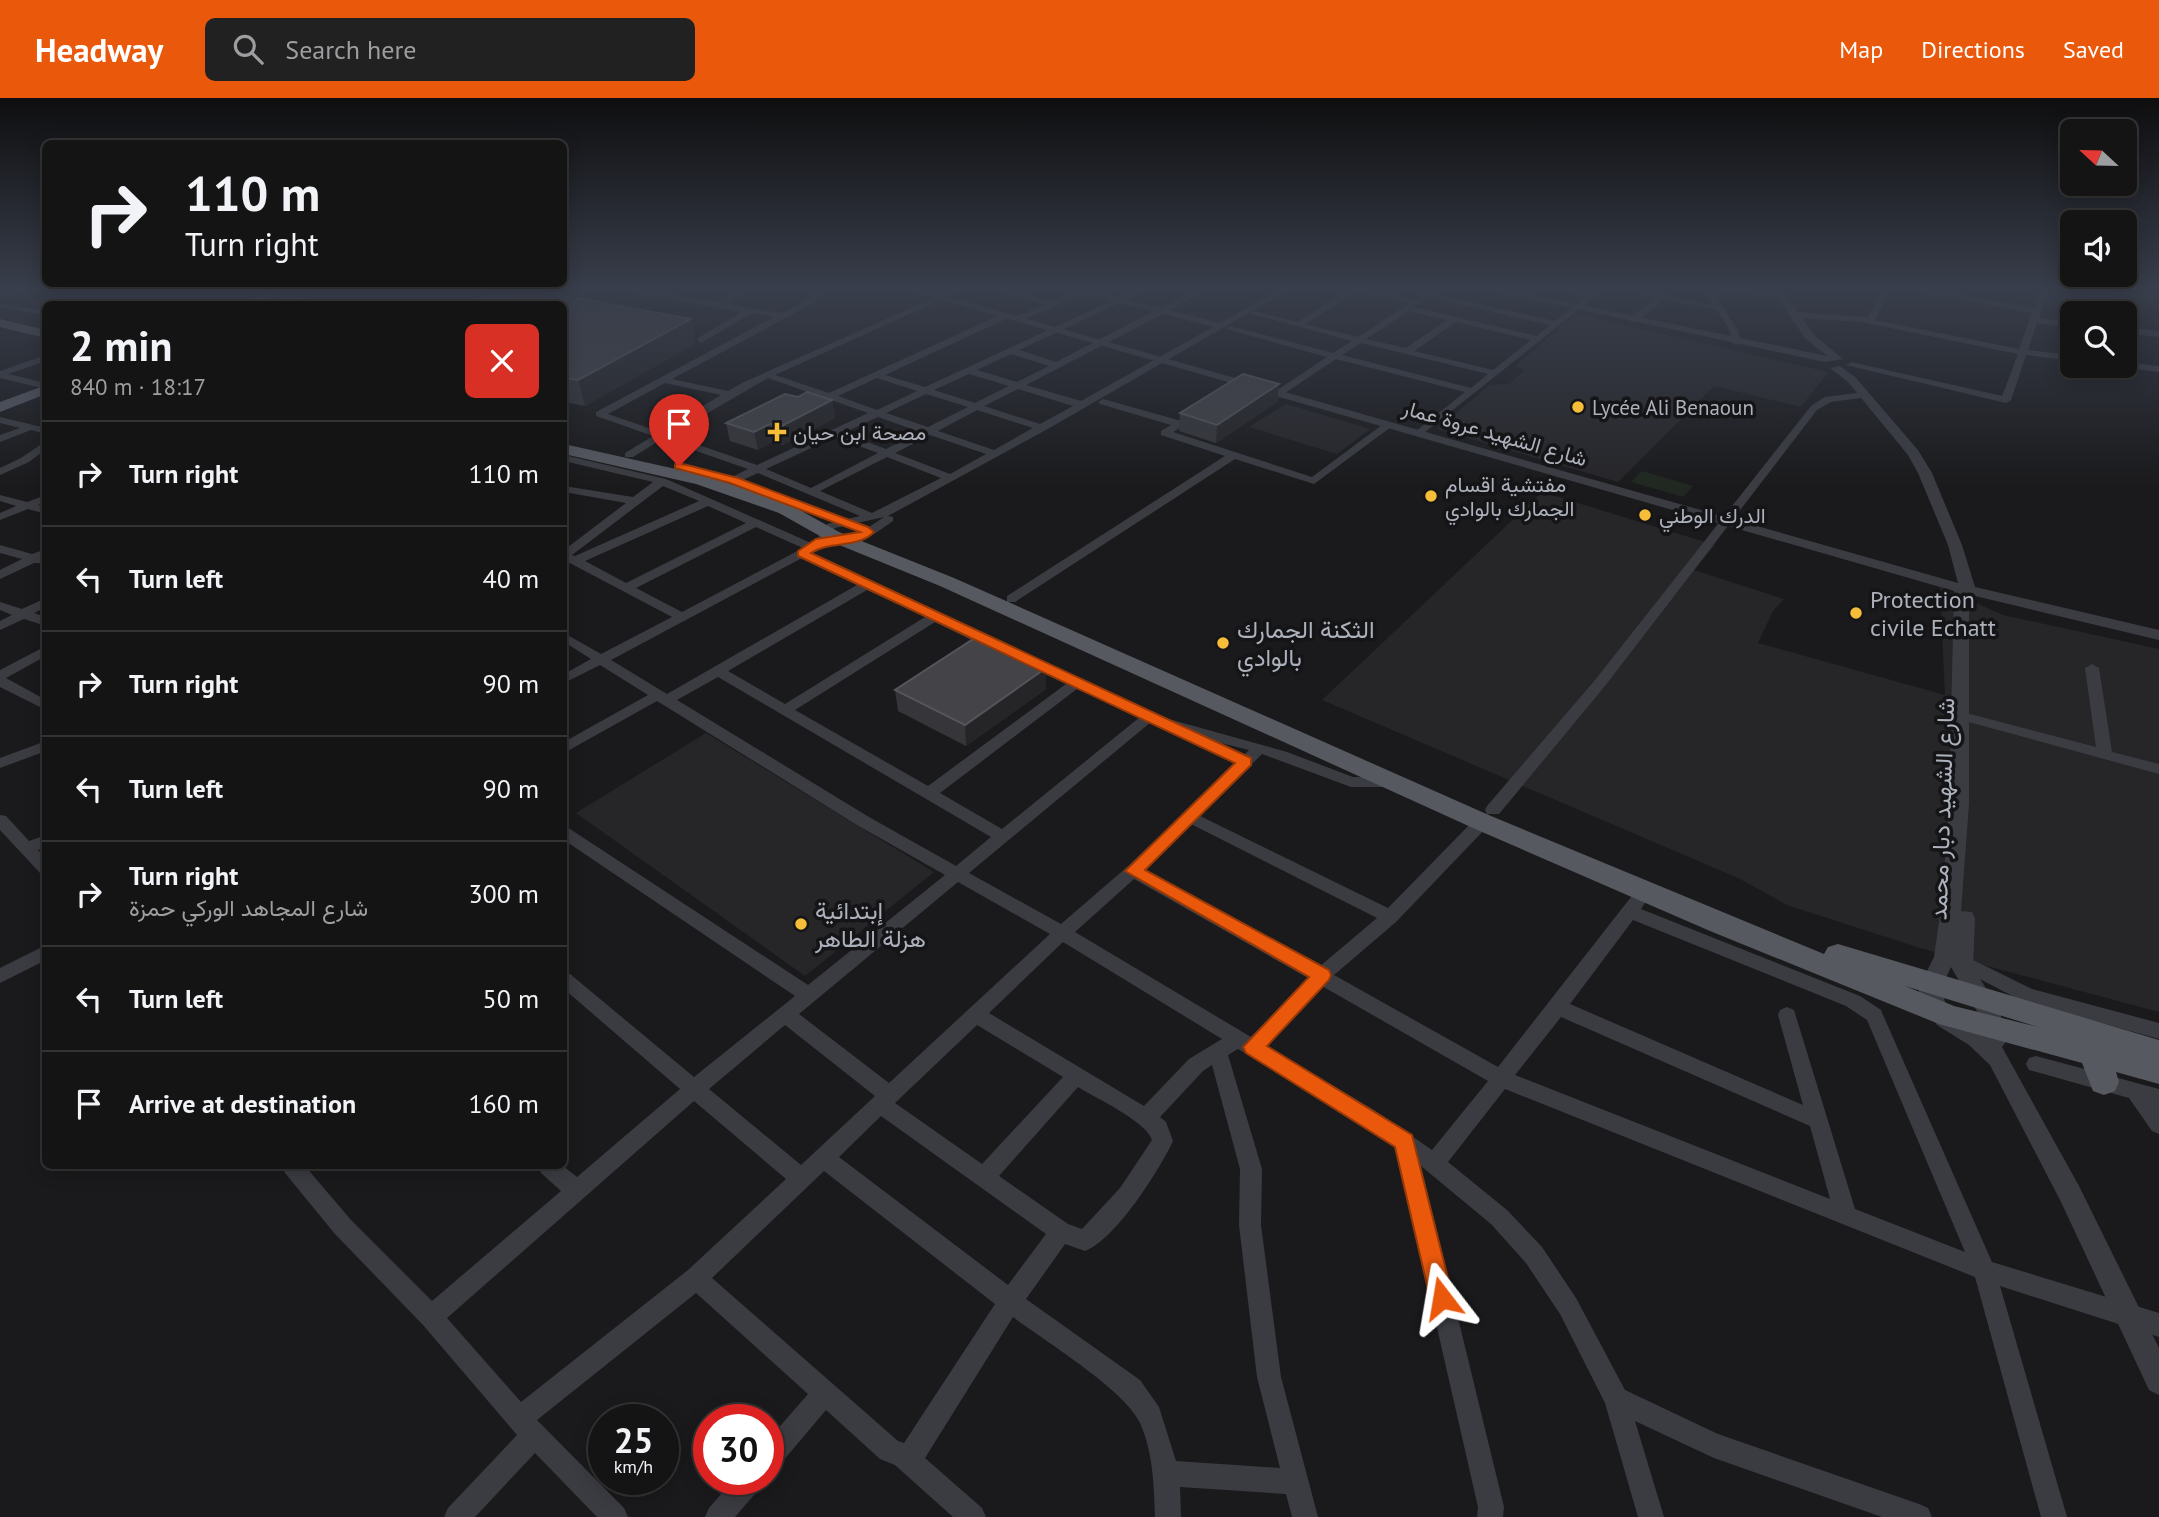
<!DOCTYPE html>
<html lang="en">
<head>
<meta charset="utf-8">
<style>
  :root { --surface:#141415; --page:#212122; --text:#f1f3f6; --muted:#9d9ea0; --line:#333334; --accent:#ea580c }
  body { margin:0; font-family:"PT Sans",Vazirmatn,sans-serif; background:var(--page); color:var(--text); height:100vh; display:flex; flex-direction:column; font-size:26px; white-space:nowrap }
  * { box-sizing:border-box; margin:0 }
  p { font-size:23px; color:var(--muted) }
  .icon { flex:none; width:38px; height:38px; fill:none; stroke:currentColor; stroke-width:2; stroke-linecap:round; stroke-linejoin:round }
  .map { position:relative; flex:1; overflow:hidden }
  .panel { position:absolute; left:42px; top:203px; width:525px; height:868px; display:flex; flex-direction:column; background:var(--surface); border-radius:10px; box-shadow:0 4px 18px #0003,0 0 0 2px var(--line) }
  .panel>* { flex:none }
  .top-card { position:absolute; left:42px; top:42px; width:525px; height:147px; border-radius:10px; box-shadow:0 4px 18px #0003,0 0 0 2px var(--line); background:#141415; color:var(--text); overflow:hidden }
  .needle { width:46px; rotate:292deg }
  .fabs { position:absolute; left:2060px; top:21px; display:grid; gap:14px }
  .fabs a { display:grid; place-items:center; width:77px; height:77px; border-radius:10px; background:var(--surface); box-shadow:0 4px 18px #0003,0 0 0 2px var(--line); font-size:35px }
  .speed { position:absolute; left:588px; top:1306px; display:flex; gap:14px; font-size:35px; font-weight:700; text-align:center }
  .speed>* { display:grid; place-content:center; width:91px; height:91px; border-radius:50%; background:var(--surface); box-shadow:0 4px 18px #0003,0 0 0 2px var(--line); line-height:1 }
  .speed small { font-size:18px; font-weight:400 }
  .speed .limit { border:10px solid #d22; background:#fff; color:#111 }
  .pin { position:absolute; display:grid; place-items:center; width:60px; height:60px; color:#fff; margin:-72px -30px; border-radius:50% 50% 50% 0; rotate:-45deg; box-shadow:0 0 7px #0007 }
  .pin .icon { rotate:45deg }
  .me { position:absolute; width:77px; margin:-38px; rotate:346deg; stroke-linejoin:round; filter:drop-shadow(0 0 5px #0008) }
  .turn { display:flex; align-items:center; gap:24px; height:147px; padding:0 28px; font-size:32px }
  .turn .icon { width:91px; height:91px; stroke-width:2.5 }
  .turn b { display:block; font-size:49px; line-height:60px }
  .round { display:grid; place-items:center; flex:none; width:74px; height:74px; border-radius:10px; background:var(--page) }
  .summary { display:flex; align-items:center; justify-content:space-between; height:119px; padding:0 28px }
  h1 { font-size:42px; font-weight:700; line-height:52px }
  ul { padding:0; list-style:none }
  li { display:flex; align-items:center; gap:21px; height:105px; padding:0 28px; border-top:2px solid var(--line) }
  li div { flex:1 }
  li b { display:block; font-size:26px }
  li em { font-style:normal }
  header { display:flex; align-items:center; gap:42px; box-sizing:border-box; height:98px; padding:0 35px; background:var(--accent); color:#fff }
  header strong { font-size:33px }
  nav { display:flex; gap:38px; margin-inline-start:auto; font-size:24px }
  .search { width:490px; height:63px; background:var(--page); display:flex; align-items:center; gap:18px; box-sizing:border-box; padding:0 24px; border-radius:10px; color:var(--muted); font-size:26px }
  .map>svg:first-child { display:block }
  .built { fill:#262629 }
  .green { fill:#202821 }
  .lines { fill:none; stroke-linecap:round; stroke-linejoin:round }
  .minor { fill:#3b3c42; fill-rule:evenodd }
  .tertiary { fill:#3b3c42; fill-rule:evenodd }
  .secondary { fill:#494b52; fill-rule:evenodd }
  .primary { fill:#575961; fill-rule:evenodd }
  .wall { fill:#36363a }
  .shaded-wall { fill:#252528 }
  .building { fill:#434348; stroke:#53555a; stroke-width:2 }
  .route { fill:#ea580c; stroke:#983908; stroke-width:2 }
  .poi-dot { fill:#f6bd38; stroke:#151517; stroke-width:2.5 }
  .labels { text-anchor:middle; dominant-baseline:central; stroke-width:7; stroke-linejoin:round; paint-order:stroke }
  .far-poi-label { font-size:21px; fill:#acb1bc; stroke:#151517; text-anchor:start }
  .far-street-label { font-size:21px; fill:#acb1bc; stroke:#151517 }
  .poi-label { font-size:24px; fill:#acb1bc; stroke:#151517; text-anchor:start }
  .street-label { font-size:24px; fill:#acb1bc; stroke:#151517 }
</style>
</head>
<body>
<header>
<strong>Headway</strong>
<div class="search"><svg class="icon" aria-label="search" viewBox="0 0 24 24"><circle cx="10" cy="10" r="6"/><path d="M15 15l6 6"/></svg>Search here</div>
<nav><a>Map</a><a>Directions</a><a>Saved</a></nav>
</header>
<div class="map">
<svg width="2159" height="1419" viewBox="0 0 2159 1419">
  <rect width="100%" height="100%" fill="#1a1a1c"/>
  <g class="built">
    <path d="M1576,216L1828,274L1801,309L1714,288L1618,384L1437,331L1490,287L1509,286L1525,272L1515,268Z"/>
    <path d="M1286,306L1370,331L1337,356L1249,329Z"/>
    <path d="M1542,394L1715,447L1694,472L1784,501L1773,513L1758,545L1945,597L1940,489L2003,517L2159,551V914L1920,850L1787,807L1738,780L1322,602Z"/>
    <path d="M706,635L934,774L805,878L576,715Z"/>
  </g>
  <path class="green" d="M1642,373L1693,388L1683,399L1631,384Z"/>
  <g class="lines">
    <g class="minor">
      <path d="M20,190H34L0,200V195Z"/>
      <path d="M520,190H531L494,206H484Z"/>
      <path d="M611,190H630L717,204L742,190H752L726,206L782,215L806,202L820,190H829L812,206L672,281L728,293L744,284L956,190H967L775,277L829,295L1002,216H1008V220L885,277L925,289L1111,203L1084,196L1018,224L1014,221L1015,219L1045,207L990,190H1004L1052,203L1076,193L1068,190H1088L1118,199L1138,190H1149L1127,202L1161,210L1200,190H1210L1169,212L1220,225L1282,190H1292L1046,332L888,418L893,419V423C877,434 850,456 831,442L837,438L857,437L884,419L835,430L827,445L811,455L1002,548L1000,551H990L935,524L795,612L928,688L1066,586L1023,566L1021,563L1028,559L1165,620L1287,654L1353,679L1397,680L1400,684L1397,688L1392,689H1351L1262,656L1200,718L1388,810L1476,720H1488L1490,724L1488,728L1396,824L1334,877L1498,969L1638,790H1650L1652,794L1641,811L1860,898L1881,912L1883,917L1992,1164L2159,1215V1239L2000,1188L2067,1419H2041L1975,1179L1505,991L1448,1064L1507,1112L1542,1149L1576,1200L1625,1292L1718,1336L1919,1406L1928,1410L1932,1419H1882L1714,1360L1635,1323L1664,1419H1638L1605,1305L1560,1216L1526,1165L1491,1126L1421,1068L1504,1409L1503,1419H1477L1478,1409L1396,1050L1360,1024L1238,951L1228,957L1262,1071L1261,1127L1281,1279L1318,1419H1292L1286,1396L1180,1389L1181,1419H1155C1154,1387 1153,1354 1140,1325C1125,1292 1045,1243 1013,1219L925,1360L982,1410L986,1419H953L895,1367L880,1361L826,1312L777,1370L768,1374V1342L808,1296L696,1195L537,1322L624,1410L628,1419H597L535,1355L475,1419H444L448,1410L517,1337L423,1227L335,1136L285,1075L282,1068H305L351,1122L432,1203L561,1093L541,1075L538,1068H563L577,1079L680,991L564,891V874L570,876L694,979L795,898L564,742V730L570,731L808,887L945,777L857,727L657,603L564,655V644L648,597L600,567L564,585V576L591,561L564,544V535L601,556L672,519L564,462V452L626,405L564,394V388L633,399L653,384L564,363V357L666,381L811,445L818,440L827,426L860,418L758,375L738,384H730V380L748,371L662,341L633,359H625V355L653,338L596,318V314L774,219L752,215L701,245L697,242L698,240L742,214ZM1120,205L1154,213L1056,264L1019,252ZM1163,216L1213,229L1081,303L1026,287ZM1011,256L1049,268L1017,284L977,272ZM969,276L1009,288L975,305L934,292ZM768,280L868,315L757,367L670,337ZM877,280L917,293L877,312L838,298ZM665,285L721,297L660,334L608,316ZM1018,291L1073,308L1040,326L984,308ZM926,296L968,309L928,329L886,315ZM977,312L1033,330L994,352L938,333ZM878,319L920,334L886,351L843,335ZM930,337L986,356L950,376L895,355ZM835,339L878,355L811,390L766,371ZM887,359L941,380L872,415L820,393ZM663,388L699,403L575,458L572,457ZM708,408L746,425L626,485L585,463ZM756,429L803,450L682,514L636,490ZM802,460L857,487L667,596L611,562ZM867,492L925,519L785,606L728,573ZM718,579L991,739L956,768L869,719L677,602ZM1077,591L1140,619L1002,731L940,695ZM1151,624L1197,638L1193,642L1195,645L1236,665L1127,769L1061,826L969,775ZM1213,643L1249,652L1244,657ZM1191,726L1377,820L1319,869L1144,772ZM1134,781L1308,880L1251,939L1075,834ZM958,784L1050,836L889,985L799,916ZM1633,822L1846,908L1867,922L1965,1154L1855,1111L1794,912L1787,909L1780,912L1778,917L1803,1007L1570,906ZM1063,844L1222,941L1189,961L1144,1008L989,915ZM1322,888L1488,983L1432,1052L1374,1012L1266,948ZM1561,919L1810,1028L1830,1101L1515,977ZM785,927L875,998L801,1067L709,991ZM977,927L1063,979L982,1066L895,1005ZM1212,967L1240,1071L1239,1127L1257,1279L1280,1370L1176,1363L1159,1309L1140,1282L1026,1201L1065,1146L1085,1153C1115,1142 1159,1073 1173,1043L1166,1024L1160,1019L1203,973ZM1078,989C1096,1000 1147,1024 1152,1042L1120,1090L1082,1131L1068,1126L999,1078ZM694,1003L786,1081L688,1172L521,1304L447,1220ZM881,1018L1046,1136L1008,1187L839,1059ZM824,1073L995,1206L904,1345L898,1343L712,1180Z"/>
      <path d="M1352,190H1368L1415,201L1431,190H1441L1434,196L1555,223L1587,198L1556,190L1592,194L1597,190H1606L1420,338L1416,337V333L1465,294L1336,261L1282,297H1276V293L1327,259L1226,231L1230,228L1333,255L1352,243L1251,216L1255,213L1297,224ZM1359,193L1410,205L1358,239L1305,226ZM1429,199L1550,227L1537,238L1414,209ZM1409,213L1447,222L1406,250L1366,241ZM1456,224L1531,242L1493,272L1414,253ZM1361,245L1488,276L1471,290L1342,257Z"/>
      <path d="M1622,190H1636L1713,207L1705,193L1695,190H1733L1783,196L1779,198L1713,193L1738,233L1740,244L1736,247L1732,244L1730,233L1717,212L1664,202L1636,224H1630V220L1656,200Z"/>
      <path d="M1884,190H1892L1875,222L2019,251L2032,215L1901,190H1920L2034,210L2041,190H2049L2039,220L2072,224V230L2037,225L2028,252L2072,257V263L2026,257L2011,302L2006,305L1846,267L1851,264L2002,298L2018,256L1861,224L1796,220L1792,217L1796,214L1868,219Z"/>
      <path d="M2078,190H2102L2159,198V202Z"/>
      <path d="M282,196L328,204L332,206H317L279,200V196Z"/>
      <path d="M0,205L46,213V218L0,209Z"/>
      <path d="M2124,229L2159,233V239L2124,235Z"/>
      <path d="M46,257V263L8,276L46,285V291L0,280V273Z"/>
      <path d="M2124,264L2159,268V274L2121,269L2124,268Z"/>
      <path d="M1864,294L1867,295V299L1831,304L1817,312L1605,588L1499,716H1487L1485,712L1487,708L1595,582L1811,308L1825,299Z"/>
      <path d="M1103,301L1178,322L1188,321V325L1173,334L1312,379L1386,324L1395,326L1314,386L1235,361L1015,504H1007V498L1225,358L1161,337V333L1171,327L1100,306L1098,304Z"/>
      <path d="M0,319L46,330V336L31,332L0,344V337L20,330L0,325Z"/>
      <path d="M46,343V351L29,364L0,377V370L21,360Z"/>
      <path d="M0,397L27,404L46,397V404L38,407L46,409V416L28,411L0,422V415L16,408L0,403Z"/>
      <path d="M0,447L32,456L46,451L42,465H34L0,481V472L22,461L0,455Z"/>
      <path d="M46,500V509L34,515L46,519V528L24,521L0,532V523L12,517L0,512V504L22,511Z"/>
      <path d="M46,548V558L6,580L46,602V612L0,589V572Z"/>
      <path d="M2092,566L2099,570L2112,654L2159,666V676L1965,623L1963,620L1970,616L2096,649L2085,570Z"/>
      <path d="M46,643V653L0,670V660Z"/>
      <path d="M0,717L6,718L29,743L46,737V749L38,752L46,760V777L40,775L0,732Z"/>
      <path d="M46,847V862L0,885V870Z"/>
      <path d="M1961,856L2032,891L2159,925V941L2020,902L1955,868L1952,863L1955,858Z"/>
      <path d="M2036,958L2159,991V1036L2152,1033L2129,1000L2029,972L2026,966L2029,960Z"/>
      <path d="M734,1381H764L760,1390L735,1419H705L709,1410Z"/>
    </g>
    <g class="tertiary">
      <path d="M901,190H918L1958,485L1948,447L1918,375L1908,357L1848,284L1830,270L1840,268L1856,280L1918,352L1932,375L1962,447L1975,489L2159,532V542L1975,498L1969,501V706L1961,813L1972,814L1975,820L1973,869L2000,914L2007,942L2002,949L2079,1088L2159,1250V1297L2149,1292L2061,1104L1990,967L1969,947L1937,927L1919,900V889L1934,859L1942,803L1949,706L1954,493ZM1951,869L1978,915L1981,931C1950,911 1932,908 1951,869Z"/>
      <path d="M1479,190H1499L1827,258L1805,240L1771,190H1781L1813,236L1843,261L1825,264Z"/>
    </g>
    <path class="secondary" d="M277,190H292L254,206H239Z"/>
    <g class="primary">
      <path d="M0,221L46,232V240L0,229Z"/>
      <path d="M46,287V296L0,314V304Z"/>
      <path d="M564,346L707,378L791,407L839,434L954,480L1491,718L1824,856L1828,849L1838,846L2159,942V986L2116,974L2119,984L2115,993L2104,997L2093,993L2082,965L1939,926L1710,833L1473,730L940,488L827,442L779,415L696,386L564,356ZM1905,888L2038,929L1954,908Z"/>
    </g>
  </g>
  <g class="wall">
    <path d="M564,206L696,245L585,308L564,304Z"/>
    <path d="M1279,286L1277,304L1216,345L1179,333L1180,315Z"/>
    <path d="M798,299L832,302L835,320L783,347L773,344L758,352L730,343L726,325Z"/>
    <path d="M1046,591L966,648L898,613L895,592Z"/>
  </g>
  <g class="shaded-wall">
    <path d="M691,221L696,245L585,308L578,282Z"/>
    <path d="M1279,286L1277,304L1216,345L1217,327Z"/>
    <path d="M832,302L835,320L783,347L780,329Z"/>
    <path d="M770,326L773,344L758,352L754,334Z"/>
    <path d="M1046,570V591L966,648L965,627Z"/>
  </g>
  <g class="building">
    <path d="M519,190H522L691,221L578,282L564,280V206H457Z"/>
    <path d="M1243,276L1279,286L1217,327L1180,315Z"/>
    <path d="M807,294L832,302L780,329L770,326L754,334L726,325L785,296L798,299Z"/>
    <path d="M978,538L1046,570L965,627L895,592Z"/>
  </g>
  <linearGradient id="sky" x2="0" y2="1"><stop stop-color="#0e0e0f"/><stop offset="0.49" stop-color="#383e4b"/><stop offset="1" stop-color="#383e4b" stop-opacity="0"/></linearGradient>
  <rect width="2159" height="389" fill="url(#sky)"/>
  <path class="route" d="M679,365L738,380L868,429L874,434C858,451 831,442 811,455L1251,660V667L1145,772L1329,872L1331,877L1329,882L1267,948L1412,1037L1453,1200L1450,1208L1442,1212L1434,1208L1430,1200L1395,1049L1246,955L1243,949L1309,879L1125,773L1235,665L798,458V453L816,441L860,434L730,385L675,370V366Z"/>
  <g class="poi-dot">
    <circle cx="1578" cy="309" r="7"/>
    <path d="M773.5 323.5h7v7h7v7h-7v7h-7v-7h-7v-7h7z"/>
    <circle cx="1431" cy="398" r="7"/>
    <circle cx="1645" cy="417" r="7"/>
    <circle cx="1856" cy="515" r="7"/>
    <circle cx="1223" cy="545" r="7"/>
    <circle cx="801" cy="826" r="7"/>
  </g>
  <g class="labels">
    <g class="far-poi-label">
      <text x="1592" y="309">Lycée Ali Benaoun</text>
      <text x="793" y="334">مصحة ابن حيان</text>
      <text x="1445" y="386">مفتشية اقسام<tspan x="1445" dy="24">الجمارك بالوادي</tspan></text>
      <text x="1659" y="417">الدرك الوطني</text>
    </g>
    <g class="far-street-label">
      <text transform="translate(1495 335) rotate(16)">شارع الشهيد عروة عمار</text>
    </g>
    <g class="poi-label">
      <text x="1870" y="501">Protection<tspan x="1870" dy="28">civile Echatt</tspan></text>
      <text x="1237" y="531">الثكنة الجمارك<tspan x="1237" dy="28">بالوادي</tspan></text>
      <text x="815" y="812">إبتدائية<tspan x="815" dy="28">هزلة الطاهر</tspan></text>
    </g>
    <g class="street-label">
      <text transform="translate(1942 711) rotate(-88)">شارع الشهيد دبار محمد</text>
    </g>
  </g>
</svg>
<div class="fabs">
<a><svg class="needle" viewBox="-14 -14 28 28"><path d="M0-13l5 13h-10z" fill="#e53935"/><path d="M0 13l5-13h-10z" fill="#9d9ea0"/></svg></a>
<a><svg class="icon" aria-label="sound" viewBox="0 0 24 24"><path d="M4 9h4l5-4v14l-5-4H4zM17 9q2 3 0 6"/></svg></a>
<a><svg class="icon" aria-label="search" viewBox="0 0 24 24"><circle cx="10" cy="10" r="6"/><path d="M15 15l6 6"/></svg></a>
</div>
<div class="speed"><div>25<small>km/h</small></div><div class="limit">30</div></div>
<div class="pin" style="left:679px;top:368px;background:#d93025"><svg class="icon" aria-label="arrive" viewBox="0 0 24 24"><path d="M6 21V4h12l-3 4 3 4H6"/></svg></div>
<svg class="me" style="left:1442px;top:1200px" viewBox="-20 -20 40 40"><path d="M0-17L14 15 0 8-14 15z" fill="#ea580c" stroke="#fff" stroke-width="4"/></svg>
<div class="top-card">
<div class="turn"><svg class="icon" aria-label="right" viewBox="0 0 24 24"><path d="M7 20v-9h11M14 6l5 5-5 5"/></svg><div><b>110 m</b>Turn right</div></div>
</div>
<section class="panel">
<div class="summary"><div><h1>2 min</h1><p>840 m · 18:17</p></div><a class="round" style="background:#d93025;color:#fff"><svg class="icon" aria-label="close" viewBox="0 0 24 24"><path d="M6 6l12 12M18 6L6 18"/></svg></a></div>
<ul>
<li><svg class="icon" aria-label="right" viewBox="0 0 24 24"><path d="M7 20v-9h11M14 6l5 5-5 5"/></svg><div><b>Turn right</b></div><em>110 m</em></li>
<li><svg class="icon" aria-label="left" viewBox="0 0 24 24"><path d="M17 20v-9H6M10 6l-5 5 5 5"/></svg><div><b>Turn left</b></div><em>40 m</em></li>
<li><svg class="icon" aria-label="right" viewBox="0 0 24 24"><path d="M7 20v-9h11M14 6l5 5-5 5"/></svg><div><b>Turn right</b></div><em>90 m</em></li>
<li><svg class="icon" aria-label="left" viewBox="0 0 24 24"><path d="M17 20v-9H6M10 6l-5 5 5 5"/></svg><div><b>Turn left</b></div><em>90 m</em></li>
<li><svg class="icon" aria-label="right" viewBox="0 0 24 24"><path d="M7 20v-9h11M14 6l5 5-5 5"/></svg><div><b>Turn right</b><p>شارع المجاهد الوركي حمزة</p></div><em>300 m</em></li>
<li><svg class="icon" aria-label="left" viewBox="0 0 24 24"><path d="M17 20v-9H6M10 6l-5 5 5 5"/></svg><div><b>Turn left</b></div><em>50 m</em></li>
<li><svg class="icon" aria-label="arrive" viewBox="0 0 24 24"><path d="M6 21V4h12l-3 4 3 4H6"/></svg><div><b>Arrive at destination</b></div><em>160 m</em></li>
</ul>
</section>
</div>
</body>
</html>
